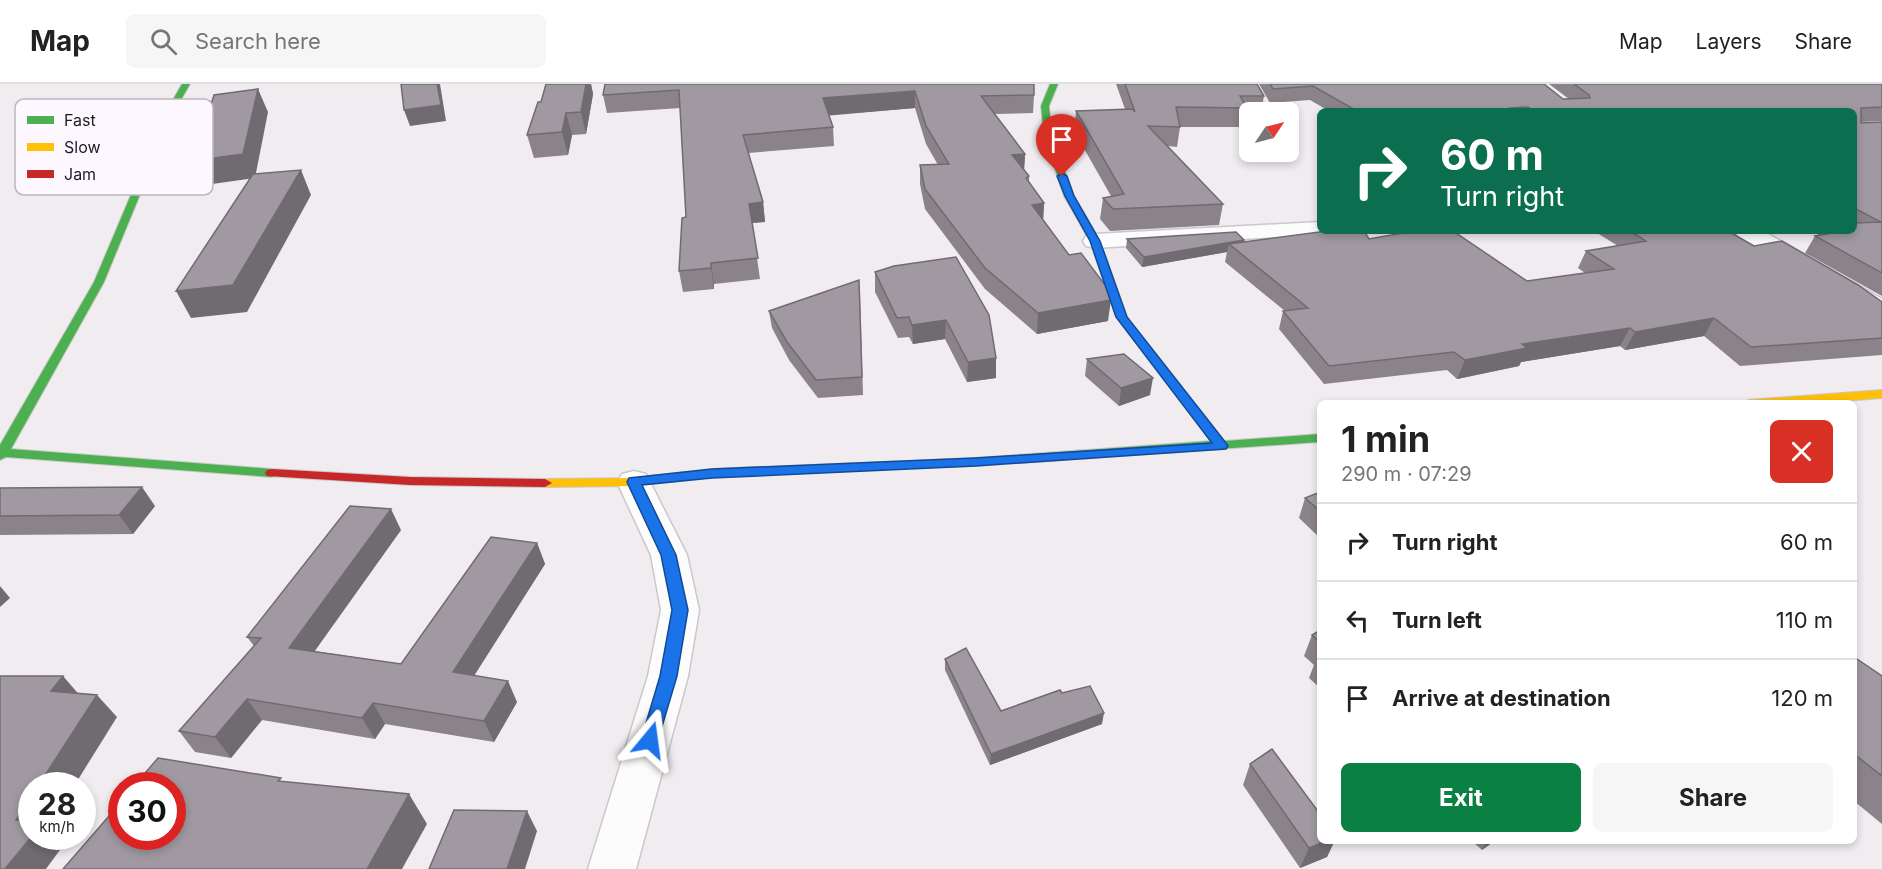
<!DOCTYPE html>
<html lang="en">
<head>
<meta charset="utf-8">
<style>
  :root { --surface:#fff; --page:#f6f6f6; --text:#222; --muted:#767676; --line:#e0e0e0; --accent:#0b8043 }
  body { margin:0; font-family:Inter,sans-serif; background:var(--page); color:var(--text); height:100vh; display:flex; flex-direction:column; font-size:22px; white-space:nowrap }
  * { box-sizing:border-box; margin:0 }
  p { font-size:20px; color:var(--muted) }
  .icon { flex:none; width:33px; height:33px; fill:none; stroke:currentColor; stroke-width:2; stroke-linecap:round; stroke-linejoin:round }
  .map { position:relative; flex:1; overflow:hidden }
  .sheet { position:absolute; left:1317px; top:316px; width:540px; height:444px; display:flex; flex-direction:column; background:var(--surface); border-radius:9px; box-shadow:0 3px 9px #0003 }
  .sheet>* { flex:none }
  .guide { position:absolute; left:1317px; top:24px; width:540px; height:126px; border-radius:9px; box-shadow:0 3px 9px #0003; background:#0b6e4f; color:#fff; overflow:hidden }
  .needle { width:39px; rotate:55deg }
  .controls { position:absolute; left:1239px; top:18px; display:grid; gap:12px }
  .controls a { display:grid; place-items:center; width:60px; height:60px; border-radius:9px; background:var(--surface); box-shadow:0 3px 9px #0003; font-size:30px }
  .speed { position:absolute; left:18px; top:688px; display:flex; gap:12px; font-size:30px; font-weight:700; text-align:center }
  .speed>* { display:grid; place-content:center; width:78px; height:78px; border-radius:50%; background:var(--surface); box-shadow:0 3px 9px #0003; line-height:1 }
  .speed small { font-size:15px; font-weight:400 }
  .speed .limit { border:9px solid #d22; background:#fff; color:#111 }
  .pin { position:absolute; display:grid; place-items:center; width:51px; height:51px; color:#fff; margin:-62px -26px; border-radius:50% 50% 50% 0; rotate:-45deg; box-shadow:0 0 6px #0007 }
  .pin .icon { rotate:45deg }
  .me { position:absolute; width:66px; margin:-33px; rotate:16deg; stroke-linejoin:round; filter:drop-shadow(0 0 4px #0008) }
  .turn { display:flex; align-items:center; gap:21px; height:126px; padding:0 24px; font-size:27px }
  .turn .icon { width:78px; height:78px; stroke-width:2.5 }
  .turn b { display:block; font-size:42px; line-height:51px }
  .round { display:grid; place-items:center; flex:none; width:63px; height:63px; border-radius:9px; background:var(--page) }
  .overview { display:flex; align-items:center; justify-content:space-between; height:102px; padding:0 24px }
  h1 { font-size:36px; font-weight:700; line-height:45px }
  .action { display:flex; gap:12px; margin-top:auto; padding:12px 24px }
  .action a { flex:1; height:69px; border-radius:9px; background:var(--accent); color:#fff; font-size:24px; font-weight:700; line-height:69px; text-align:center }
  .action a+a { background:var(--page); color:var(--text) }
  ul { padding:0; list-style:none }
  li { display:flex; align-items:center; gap:18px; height:78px; padding:0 24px; border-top:2px solid var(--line) }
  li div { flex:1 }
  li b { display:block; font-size:22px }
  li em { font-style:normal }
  header { display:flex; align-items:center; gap:36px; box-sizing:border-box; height:84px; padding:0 30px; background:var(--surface); border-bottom:2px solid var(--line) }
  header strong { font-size:28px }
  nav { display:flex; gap:33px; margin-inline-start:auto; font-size:21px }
  .search { width:420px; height:54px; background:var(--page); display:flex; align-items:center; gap:15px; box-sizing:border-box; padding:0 21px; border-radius:9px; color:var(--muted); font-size:22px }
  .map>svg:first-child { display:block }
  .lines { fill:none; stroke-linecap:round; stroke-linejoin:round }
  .street-casing { stroke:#cac8ca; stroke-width:3 }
  .fast-casing { stroke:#cac8ca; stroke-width:2 }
  .slow-casing { stroke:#cac8ca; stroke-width:2 }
  .jam-casing { stroke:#cac8ca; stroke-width:2 }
  .street { fill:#fdfcfd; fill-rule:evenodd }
  .fast { fill:#4caf50; fill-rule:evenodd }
  .slow { fill:#ffc107; fill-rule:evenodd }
  .jam { fill:#c62828; fill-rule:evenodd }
  .wall { fill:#8a848a }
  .shaded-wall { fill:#706b71 }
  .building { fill:#a099a1; stroke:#706b71; stroke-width:1.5 }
  .route { fill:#1a73e8; stroke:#114b97; stroke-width:1.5 }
  .key { fill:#fdf8ff; stroke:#bab6bc; stroke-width:1.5 }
  .key-label { font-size:16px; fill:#1e1b1e }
</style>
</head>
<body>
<header>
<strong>Map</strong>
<div class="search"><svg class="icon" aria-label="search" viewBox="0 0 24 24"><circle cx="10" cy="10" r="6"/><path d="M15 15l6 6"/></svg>Search here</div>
<nav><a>Map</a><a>Layers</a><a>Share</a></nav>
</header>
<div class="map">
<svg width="1882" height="785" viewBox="0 0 1882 785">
  <rect width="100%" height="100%" fill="#f0ecf0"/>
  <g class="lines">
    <defs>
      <g id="street">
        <path d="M1320,138V147H1331L1328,150L1095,164L1086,162L1083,157L1086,152L1095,150Z"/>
        <path d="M1734,147H1763L1882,215V234L1872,232L1738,152Z"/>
        <path d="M634,387L646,390L687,471L699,526L688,592L636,785H588L648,592L661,526L651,471L617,398L622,390Z"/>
      </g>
      <g id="fast">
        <path d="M182,0H190L174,28L104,198L11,365L272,385L279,389L272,393L6,373L0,376V361L94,198L166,28Z"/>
        <path d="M1050,0H1058L1049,22L1052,52L1074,112L1100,157L1127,233L1224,357L1320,350V358L975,382L876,385L874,382L881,378L975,374L1211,357L1116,233L1090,157L1064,112L1044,52L1041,22Z"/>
      </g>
      <g id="slow">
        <path d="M1882,306V314L1804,320H1742L1748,316Z"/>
        <path d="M881,378L888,382L886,385L712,393L634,402L545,403L538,399L545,395L634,394L712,385Z"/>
      </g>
      <path id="jam" d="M272,385L410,393L545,395L552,399L545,403L410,401L267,392L265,389L267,386Z"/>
    </defs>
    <use href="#street" class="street-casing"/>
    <use href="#fast" class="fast-casing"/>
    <use href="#slow" class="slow-casing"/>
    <use href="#jam" class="jam-casing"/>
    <use href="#street" class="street"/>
    <use href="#fast" class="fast"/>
    <use href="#slow" class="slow"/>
    <use href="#jam" class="jam"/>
  </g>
  <g class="wall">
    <path d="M546,0H591L593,10L586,50L572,51L568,71L534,74L527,51L541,18Z"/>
    <path d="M605,0L1034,11L1033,29L994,30L1025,70L1024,85L1029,92V98L1044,119L1043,136L1108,237L1037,250L985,205L925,125L920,100V81H938L926,60L915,24L828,31L833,43L834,62L748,69L763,118L765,138L752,139L760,195L714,200V205L683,208L679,187L686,133L680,24L607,29L603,11Z"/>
    <path d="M1116,0H1257L1264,12L1261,28H1250V31H1246L1244,43H1180L1177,63L1168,62L1223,120L1219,141L1110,147L1100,135L1103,114L1111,112L1074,47L1076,27L1125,25Z"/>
    <path d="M1259,0H1544L1563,15H1569L1549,0H1882V37L1861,38V39L1882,38V212L1805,169L1815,152H1817L1820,147H1854V27H1329L1310,16L1270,19Z"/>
    <path d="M1594,147H1728L1754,162L1882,218V271L1740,282L1704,252L1625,266L1620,262L1521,278L1519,282L1457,295L1447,286L1324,300L1279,245L1283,227H1285L1225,178L1227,168L1142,183L1126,164L1127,155L1244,156L1243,158L1369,155L1527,197L1585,189L1578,184L1586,167L1618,162Z"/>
    <path d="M956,173L996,294L967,298L945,255L913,260L909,253L898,254L875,208V188Z"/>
    <path d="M860,213L863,311L818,314L789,276L772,244L769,227Z"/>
    <path d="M1087,275L1150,311L1119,322L1085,292Z"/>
    <path d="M0,404L155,422L133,450L0,451Z"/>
    <path d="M1320,408V454L1299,434L1305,414Z"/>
    <path d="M401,446L314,567L401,580L537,459L545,480L474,592L517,618L494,658L385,640L375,655L262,636L231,674L195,668L179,647L254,562L247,553Z"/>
    <path d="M1320,546V604L1309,594L1314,581L1304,572L1312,551Z"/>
    <path d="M1854,573L1882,592V740L1854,717Z"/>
    <path d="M945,575L1001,627L1062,609L1102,640L990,681L945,586Z"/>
    <path d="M1250,680L1320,758H1334L1327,773L1300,784L1243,701Z"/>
    <path d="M1473,758H1493L1482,766Z"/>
  </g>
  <g class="shaded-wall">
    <path d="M437,0H440L446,37L410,42L404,26Z"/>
    <path d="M586,0H591L593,10L586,50L581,28Z"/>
    <path d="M258,5L268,28L255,94L205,101L193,77Z"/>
    <path d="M915,7V24L824,32L823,14Z"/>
    <path d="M1511,24L1510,27H1494Z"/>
    <path d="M566,29L572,51L568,71L562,48Z"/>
    <path d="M1025,70L1024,88L1012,71Z"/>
    <path d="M301,86L311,111L247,228L191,234L176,207Z"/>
    <path d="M763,118L765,138L751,139L749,120Z"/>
    <path d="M1044,119L1043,139L1032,121Z"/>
    <path d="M1244,156L1242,166L1229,160L1227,168L1142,183L1144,173Z"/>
    <path d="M711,179L714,200V205L711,184Z"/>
    <path d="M1111,216L1108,237L1037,250L1038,229Z"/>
    <path d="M1714,234L1704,252L1625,266L1635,248Z"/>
    <path d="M946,236L945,255L913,260L912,241Z"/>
    <path d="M1630,244L1620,262L1521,278L1519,282L1457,295L1465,276L1522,260Z"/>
    <path d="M996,274V294L967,298L968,278Z"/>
    <path d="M1153,294L1150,311L1119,322L1121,304Z"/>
    <path d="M142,403L155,422L133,450L119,431Z"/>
    <path d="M391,425L401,446L302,585L289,564Z"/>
    <path d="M537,459L545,480L463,609L453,588Z"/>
    <path d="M0,502L10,514L0,523Z"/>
    <path d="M63,592L82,614L51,607Z"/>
    <path d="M508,597L517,618L494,658L484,637Z"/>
    <path d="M97,611L117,633L74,702H38Z"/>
    <path d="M247,615L262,636L231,674L215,653Z"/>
    <path d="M373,619L385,640L375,655L362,634Z"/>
    <path d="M1104,629L1102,640L990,681L991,670Z"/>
    <path d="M409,710L427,740L402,785H367Z"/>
    <path d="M32,712V750L16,736Z"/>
    <path d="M527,727L537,747L525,785H507Z"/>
    <path d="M32,752V753H58L65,759L46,785H5Z"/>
    <path d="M1324,758H1334L1327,773L1300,784L1309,764Z"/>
    <path d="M1487,758H1493L1482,766Z"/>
  </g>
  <g class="building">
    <path d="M401,0H437L441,21L404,26Z"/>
    <path d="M546,0H586L581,28L566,29L562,48L527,51L538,18H541Z"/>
    <path d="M605,0H1034V11L981,12L1025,70L1012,71L1029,92L1026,94L1044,119L1032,121L1069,171L1081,169L1105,201L1111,216L1038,229L985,184L925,105L920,81L949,80L926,42L915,7L823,14L833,43L743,51L763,118L749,120L758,174L711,179V184L679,187L682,134L686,133L679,6L603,11Z"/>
    <path d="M1125,0H1257L1264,12H1240L1247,24L1176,23L1180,43L1148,42L1223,120L1113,125L1103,114L1124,110L1076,27L1132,25L1135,28Z"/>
    <path d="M1270,0H1544L1563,15L1590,14L1589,11L1574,0H1882V23L1861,24V39L1882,38V189L1815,152L1839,148L1837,147H1854V139L1881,138L1854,124V27H1534L1528,23L1511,24L1494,27H1357L1313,2L1273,5Z"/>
    <path d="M258,5L243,70L193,77L214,11Z"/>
    <path d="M301,86L233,201L176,207L253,90Z"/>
    <path d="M1327,147H1364L1369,155L1414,147H1453L1527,197L1614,185L1586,167L1646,157L1630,147H1728L1754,162L1782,157L1858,201L1882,218V254L1751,263L1714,234L1635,248L1630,244L1522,260L1527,264L1465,276L1454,268L1329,282L1283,227L1308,224L1229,160Z"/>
    <path d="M1236,148L1244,156L1144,173L1127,155Z"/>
    <path d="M956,173L989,231L996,274L968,278L946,236L912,241L909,233L897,234L875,188L894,182Z"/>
    <path d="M859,196L862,293L816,296L787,258L769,227Z"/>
    <path d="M1124,270L1153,294L1121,304L1087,275Z"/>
    <path d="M142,403L119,431L0,432V404Z"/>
    <path d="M1320,408V427L1305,414Z"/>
    <path d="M350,422L391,425L289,564L401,580L491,453L537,459L453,588L508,597L484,637L373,619L362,634L247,615L215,653L179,647L261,554L247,553Z"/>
    <path d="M1320,546V558L1312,551Z"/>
    <path d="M966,564L1001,627L1060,606L1062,609L1090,602L1104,629L991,670L945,575Z"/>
    <path d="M1854,573L1882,592V692L1854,670Z"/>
    <path d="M0,592H63L51,607L97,611L38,702H32V712L16,736L32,737V752L5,785H0Z"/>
    <path d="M1272,665L1320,730V758H1324L1309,764L1250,680Z"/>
    <path d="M158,674L281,694L278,697L409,710L367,785H63L122,717V753H172V702H134Z"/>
    <path d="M454,726L527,727L507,785H429Z"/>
  </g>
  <path class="route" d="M1062,89L1067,92L1074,112L1100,157L1127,233L1226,359L1228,362L1226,365L975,382L712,394L642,401L676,471L688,526L677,592L658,656L656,662L650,664L643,662L641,656L660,592L672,526L661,471L627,398L629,394L712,385L975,374L1212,359L1116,233L1090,157L1065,112L1057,92Z"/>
  <rect x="15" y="15" width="198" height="96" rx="9" class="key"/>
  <rect x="27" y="32" width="27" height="8" fill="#4caf50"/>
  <rect x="27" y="59" width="27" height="8" fill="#ffc107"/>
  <rect x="27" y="86" width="27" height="8" fill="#c62828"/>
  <g class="key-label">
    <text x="64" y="42">Fast</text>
    <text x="64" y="69">Slow</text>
    <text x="64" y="96">Jam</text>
  </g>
</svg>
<div class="controls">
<a><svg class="needle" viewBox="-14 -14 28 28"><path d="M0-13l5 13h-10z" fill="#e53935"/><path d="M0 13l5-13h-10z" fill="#767676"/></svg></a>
</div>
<div class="speed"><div>28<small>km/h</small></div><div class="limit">30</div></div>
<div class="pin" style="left:1062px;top:92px;background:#d93025"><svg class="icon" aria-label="arrive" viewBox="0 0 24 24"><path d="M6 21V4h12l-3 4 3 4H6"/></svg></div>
<svg class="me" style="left:650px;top:656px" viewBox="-20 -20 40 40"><path d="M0-17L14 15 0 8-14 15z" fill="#1a73e8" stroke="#fff" stroke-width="4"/></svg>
<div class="guide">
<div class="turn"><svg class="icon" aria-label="right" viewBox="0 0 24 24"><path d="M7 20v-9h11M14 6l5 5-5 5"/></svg><div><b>60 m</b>Turn right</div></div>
</div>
<section class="sheet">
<div class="overview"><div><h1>1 min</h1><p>290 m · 07:29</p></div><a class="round" style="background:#d93025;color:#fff"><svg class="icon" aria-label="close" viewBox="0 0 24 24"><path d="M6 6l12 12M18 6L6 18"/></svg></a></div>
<ul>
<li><svg class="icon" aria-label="right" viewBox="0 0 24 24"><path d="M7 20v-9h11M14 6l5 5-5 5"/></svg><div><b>Turn right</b></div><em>60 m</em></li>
<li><svg class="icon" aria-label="left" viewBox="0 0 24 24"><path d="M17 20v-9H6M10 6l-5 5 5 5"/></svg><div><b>Turn left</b></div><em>110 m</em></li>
<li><svg class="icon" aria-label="arrive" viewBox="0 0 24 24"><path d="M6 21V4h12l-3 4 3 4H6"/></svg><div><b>Arrive at destination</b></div><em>120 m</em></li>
</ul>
<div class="action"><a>Exit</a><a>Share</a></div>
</section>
</div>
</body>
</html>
